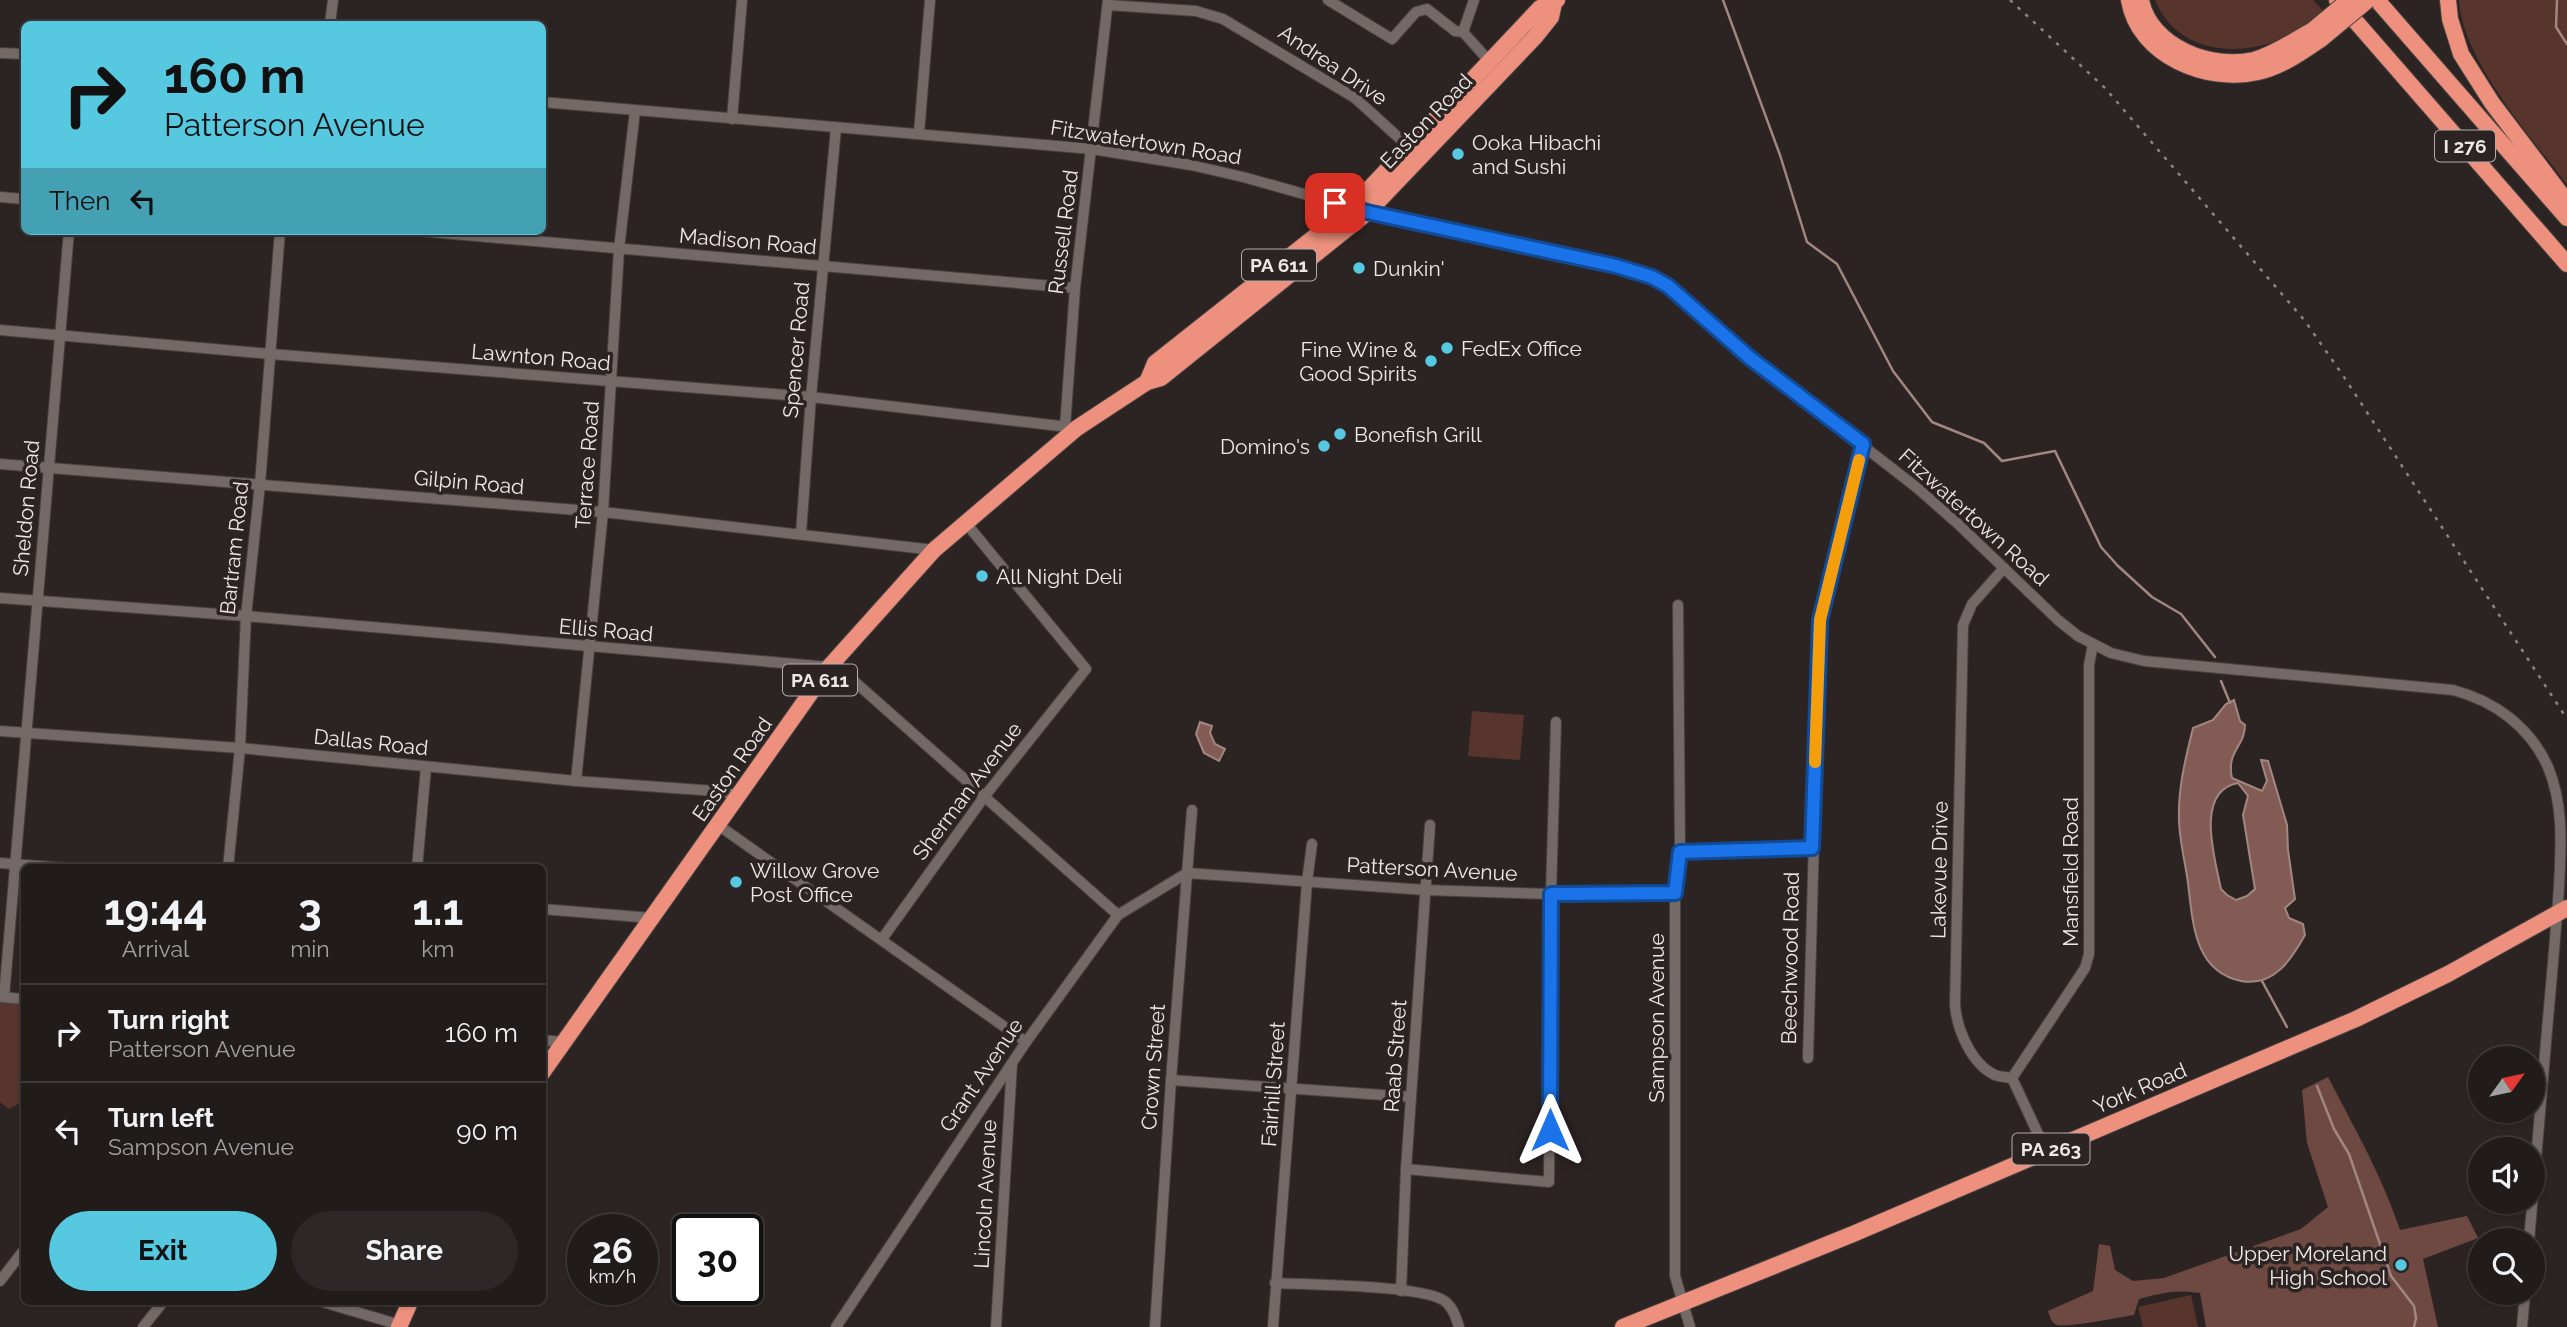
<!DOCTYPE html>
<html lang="en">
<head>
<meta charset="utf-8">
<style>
  :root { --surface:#211b1a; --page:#2d2827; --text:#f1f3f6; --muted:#a2a1a2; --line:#3e3939; --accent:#56c9e0 }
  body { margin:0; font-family:Raleway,sans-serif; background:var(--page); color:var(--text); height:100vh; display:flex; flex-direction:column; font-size:26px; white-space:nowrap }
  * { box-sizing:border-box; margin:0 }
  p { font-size:23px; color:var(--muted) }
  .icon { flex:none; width:38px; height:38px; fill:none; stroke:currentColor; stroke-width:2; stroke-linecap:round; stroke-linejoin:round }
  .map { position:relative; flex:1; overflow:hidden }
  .side { position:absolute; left:21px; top:864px; width:525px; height:441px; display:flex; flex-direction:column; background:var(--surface); border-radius:10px; box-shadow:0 2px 5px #0004,0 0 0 2px var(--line) }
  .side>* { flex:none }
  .guide { position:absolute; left:21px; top:21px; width:525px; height:214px; border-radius:10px; box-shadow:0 2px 5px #0004,0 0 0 2px var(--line); background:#56c9e0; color:#111; overflow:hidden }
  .needle { width:46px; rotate:57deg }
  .buttons { position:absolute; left:2468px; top:1046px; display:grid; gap:14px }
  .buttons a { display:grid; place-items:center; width:77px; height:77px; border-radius:50%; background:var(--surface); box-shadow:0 2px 5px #0004,0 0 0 2px var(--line); font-size:35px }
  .speed { position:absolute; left:567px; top:1214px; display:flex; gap:14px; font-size:35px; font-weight:700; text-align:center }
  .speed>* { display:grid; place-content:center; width:91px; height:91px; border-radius:50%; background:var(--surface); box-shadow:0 2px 5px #0004,0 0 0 2px var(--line); line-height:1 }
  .speed small { font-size:18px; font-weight:400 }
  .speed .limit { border:4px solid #111; border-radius:10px; background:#fff; color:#111 }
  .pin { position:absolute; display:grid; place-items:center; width:60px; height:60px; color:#fff; margin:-30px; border-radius:14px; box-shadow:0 4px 10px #0006 }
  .me { position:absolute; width:77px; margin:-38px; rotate:0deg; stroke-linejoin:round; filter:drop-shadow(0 0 5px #0008) }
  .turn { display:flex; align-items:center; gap:24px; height:147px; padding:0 28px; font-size:32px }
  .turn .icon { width:91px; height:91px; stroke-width:2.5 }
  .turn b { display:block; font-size:49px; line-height:60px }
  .then { display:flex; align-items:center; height:66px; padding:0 28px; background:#0003; gap:14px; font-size:26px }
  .eta { display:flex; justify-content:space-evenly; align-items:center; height:119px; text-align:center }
  .eta b { font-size:42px; font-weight:700; line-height:49px }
  .action { display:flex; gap:14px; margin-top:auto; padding:14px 28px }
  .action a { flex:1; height:80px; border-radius:42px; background:var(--accent); color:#111; font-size:28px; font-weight:700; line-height:80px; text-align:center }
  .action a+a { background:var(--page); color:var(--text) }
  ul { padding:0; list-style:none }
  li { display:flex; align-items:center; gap:21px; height:98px; padding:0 28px; border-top:2px solid var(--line) }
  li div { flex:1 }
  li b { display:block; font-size:26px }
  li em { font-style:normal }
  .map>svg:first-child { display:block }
  .green { fill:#57352d }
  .forest { fill:#6e4941 }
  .water { fill:#825c54; stroke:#a28680; stroke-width:2; fill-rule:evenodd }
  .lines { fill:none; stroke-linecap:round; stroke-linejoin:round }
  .stream { stroke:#a28680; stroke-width:2.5 }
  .minor-casing { stroke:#484240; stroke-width:12 }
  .highway-casing { stroke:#484240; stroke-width:18 }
  .minor { stroke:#736a67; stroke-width:10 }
  .highway { stroke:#ed917e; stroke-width:16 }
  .rail { stroke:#8b8483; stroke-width:2.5; stroke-dasharray:3.5 7; stroke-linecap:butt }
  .highway-bridge-casing { stroke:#484240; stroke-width:18; stroke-linecap:butt }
  .highway-bridge { stroke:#ed917e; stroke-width:16 }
  .route-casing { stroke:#114b97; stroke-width:18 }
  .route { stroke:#1a73e8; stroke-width:12 }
  .slow { stroke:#f59e0b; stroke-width:12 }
  .poi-dot { fill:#56c9e0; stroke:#2c2423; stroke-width:2.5 }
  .labels { text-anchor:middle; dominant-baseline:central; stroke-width:7; stroke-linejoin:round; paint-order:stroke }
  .shield { fill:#2c2423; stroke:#b3acac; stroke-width:2 }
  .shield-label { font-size:19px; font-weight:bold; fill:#ede7e6 }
  .street-label { font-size:21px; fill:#ede7e6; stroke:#2c2423 }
  .poi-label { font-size:21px; fill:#ede7e6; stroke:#2c2423; text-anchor:start }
</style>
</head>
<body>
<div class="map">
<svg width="2567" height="1327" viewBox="0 0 2567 1327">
  <rect width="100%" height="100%" fill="#2c2423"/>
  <g class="green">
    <path d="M2155,0H2313L2325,13C2313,20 2301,30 2288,36C2241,59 2177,54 2155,0Z"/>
    <path d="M2459,0H2567V185C2531,136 2462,60 2459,0Z"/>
    <path d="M1472,711L1524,715L1520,760L1468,756Z"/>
    <path d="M0,999L24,1002V1101L9,1109L0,1102Z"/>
    <path d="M2191,1295L2198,1327H2143L2138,1307Z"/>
  </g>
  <path class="forest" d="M2328,1077C2354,1127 2382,1176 2400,1230L2467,1216L2478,1238L2423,1259L2438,1327H2206L2200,1293C2178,1289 2160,1293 2139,1299L2134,1315C2115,1318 2073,1327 2057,1325C2051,1322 2050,1317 2048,1311L2093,1291L2099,1244L2110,1246L2115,1270L2133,1281L2164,1278L2301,1229L2328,1207L2307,1143L2302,1090Z"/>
  <g class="water">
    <path d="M2234,700L2240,721L2245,725C2245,747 2226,751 2232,778L2262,791L2267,781L2261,760L2268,761L2287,825L2288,850L2295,899L2285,908L2289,918L2303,924L2305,935C2291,960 2274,987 2241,981C2191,971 2193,916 2187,876C2184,857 2179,837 2179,818C2178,787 2186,757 2193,728L2213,720L2226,704ZM2238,783L2248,796L2243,815L2255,889L2247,896L2236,900L2227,895L2221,889C2215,859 2194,791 2238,783Z"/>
    <path d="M1200,722L1212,726L1210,733L1215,744L1225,749L1219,761L1204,753L1196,734Z"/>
  </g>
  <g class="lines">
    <g class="stream">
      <path d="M1723,0L1780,155L1807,242L1837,264L1893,371L1932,422L1984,443L2002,461L2055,451L2101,547L2118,566L2152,597L2181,614L2215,657"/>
      <path d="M2557,0L2556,27L2567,44"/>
      <path d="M2221,681L2230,703"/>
      <path d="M2262,981L2287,1027"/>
      <path d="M2317,1086L2334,1129L2349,1154L2391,1276L2414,1306L2416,1318L2414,1327"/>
    </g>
    <defs>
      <g id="minor">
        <path d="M1328,0L1392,39L1416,12L1427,9L1455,31L1463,32L1490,62"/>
        <path d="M1108,5L1196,11L1223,19L1355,98L1409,147"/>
        <path d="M330,24L333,0"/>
        <path d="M1463,32L1474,0"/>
        <path d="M0,53L24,54"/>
        <path d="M542,102L1092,149L1191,165L1243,177L1368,212L1630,270L1652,277L1668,286L1750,358L1916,487L1957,523L2058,620L2078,636L2111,653L2144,661L2453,690C2495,701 2530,727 2548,767C2564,806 2561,846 2559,887C2556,931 2552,975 2548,1019C2541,1093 2535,1167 2529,1241"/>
        <path d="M732,119L742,0"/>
        <path d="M919,133L930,0"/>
        <path d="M0,197L24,199"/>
        <path d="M419,231L1075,288"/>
        <path d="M0,330L270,354L811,397L1077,428"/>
        <path d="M1065,427L1075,288L1108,0"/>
        <path d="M0,464L603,512L934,550"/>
        <path d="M801,533L811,397L836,128"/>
        <path d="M2004,568L1972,604L1963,625L1955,1005C1957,1029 1971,1064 1995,1075C2000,1077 2007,1077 2012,1078L2046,1151"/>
        <path d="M0,598L246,616L829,667L846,674L1118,915"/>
        <path d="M1678,605L1680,852L1675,893V1276L1690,1327"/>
        <path d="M0,731L240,748L576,781L715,791L739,795"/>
        <path d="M576,781L603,512L619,249L635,111"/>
        <path d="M718,825L1026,1042"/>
        <path d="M1680,852L1812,848"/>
        <path d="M0,863L64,868"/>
        <path d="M228,868L240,748L246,616L260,484L280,231"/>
        <path d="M417,868L426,767"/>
        <path d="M542,909L652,918"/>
        <path d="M882,939L984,797L1086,669L965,522"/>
        <path d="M0,997L24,999"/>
        <path d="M4,997L69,231"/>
        <path d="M542,1040L563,1042"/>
        <path d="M1808,1058L1820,619L1863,444"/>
        <path d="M2012,1078L2085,968L2089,954V665L2093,644"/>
        <path d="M1171,1080L1411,1097"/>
        <path d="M1406,1169L1549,1182L1551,894L1556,722"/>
        <path d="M0,1281L24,1250"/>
        <path d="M1275,1283C1309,1285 1418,1285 1443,1300C1452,1305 1456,1317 1459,1327"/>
        <path d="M1401,1291L1406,1169L1430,825"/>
        <path d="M323,1302L400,1325"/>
        <path d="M143,1327L163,1302"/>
        <path d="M836,1327L1026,1042L1118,915L1187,873L1425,890L1551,894L1675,893"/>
        <path d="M996,1327L1012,1064"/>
        <path d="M1155,1327L1171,1080L1192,810"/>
        <path d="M1273,1327L1307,882L1312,844"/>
        <path d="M2522,1327L2525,1293"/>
      </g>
      <g id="highway">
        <path d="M2129,0C2138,56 2208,84 2258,72C2281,67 2302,52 2321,39"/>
        <path d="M2141,0C2150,47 2212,70 2254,60C2275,54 2295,40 2313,30"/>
        <path d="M2337,0L2567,264"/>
        <path d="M2377,0L2567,218"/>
        <path d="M2448,0L2450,19L2461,54L2492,103L2567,202"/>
        <path d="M1147,382L1155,363L1351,208L1540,8L1557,0"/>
        <path d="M542,1073L829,667L934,550L1077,428L1147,382L1161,378L1368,212L1535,37L1551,17L1554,3"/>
        <path d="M399,1327L410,1302"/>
        <path d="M1623,1327L1853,1234L2356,1019L2448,974L2567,908"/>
      </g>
    </defs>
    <use href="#minor" class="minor-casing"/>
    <use href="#highway" class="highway-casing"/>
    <use href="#minor" class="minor"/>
    <use href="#highway" class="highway"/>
    <path class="rail" d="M2010,0L2105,88L2305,321L2342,374L2567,719"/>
    <defs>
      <g id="highway-bridge">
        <path d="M2313,30L2349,0"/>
        <path d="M2321,39L2368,0"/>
      </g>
    </defs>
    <use href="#highway-bridge" class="highway-bridge-casing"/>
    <use href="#highway-bridge" class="highway-bridge"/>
  </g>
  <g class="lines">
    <defs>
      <path id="route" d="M1335,203L1367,212L1616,266L1652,277L1668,286L1750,358L1863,444L1820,620L1812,848L1680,852L1675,893L1551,894L1550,1130"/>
    </defs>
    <use href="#route" class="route-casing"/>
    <use href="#route" class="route"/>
    <path class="slow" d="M1815,762L1820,620L1859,460"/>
  </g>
  <g class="poi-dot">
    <circle cx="1458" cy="154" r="7"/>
    <circle cx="1359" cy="268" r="7"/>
    <circle cx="1447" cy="348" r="7"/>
    <circle cx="1431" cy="361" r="7"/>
    <circle cx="1340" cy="434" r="7"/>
    <circle cx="1324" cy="446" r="7"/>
    <circle cx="982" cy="576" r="7"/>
    <circle cx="736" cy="882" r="7"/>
    <circle cx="2401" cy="1265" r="7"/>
  </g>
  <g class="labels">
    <g class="shield">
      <rect x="2435" y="130.5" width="60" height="31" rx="5"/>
      <rect x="1242" y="249.5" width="74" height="31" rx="5"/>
      <rect x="783" y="664.5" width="74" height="31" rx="5"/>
      <rect x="2012.5" y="1133.5" width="77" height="31" rx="5"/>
    </g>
    <g class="shield-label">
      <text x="2465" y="146">I 276</text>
      <text x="1279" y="265">PA 611</text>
      <text x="820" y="680">PA 611</text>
      <text x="2051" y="1149">PA 263</text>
    </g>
    <g class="street-label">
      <text transform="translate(1333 65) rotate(34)">Andrea Drive</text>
      <text transform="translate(1426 121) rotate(-46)">Easton Road</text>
      <text transform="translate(1146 142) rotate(9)">Fitzwatertown Road</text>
      <text transform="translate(1063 232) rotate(-83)">Russell Road</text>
      <text transform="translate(748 241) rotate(5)">Madison Road</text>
      <text transform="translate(796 350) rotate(-85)">Spencer Road</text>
      <text transform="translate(541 357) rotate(5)">Lawnton Road</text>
      <text transform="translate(587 465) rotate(-86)">Terrace Road</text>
      <text transform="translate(469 482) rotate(5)">Gilpin Road</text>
      <text transform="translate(26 508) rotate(-85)">Sheldon Road</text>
      <text transform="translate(1974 517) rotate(42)">Fitzwatertown Road</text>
      <text transform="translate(234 548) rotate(-84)">Bartram Road</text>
      <text transform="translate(606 630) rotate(5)">Ellis Road</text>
      <text transform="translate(371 742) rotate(6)">Dallas Road</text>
      <text transform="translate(732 769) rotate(-55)">Easton Road</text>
      <text transform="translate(967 791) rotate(-53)">Sherman Avenue</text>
      <text transform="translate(1432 869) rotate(3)">Patterson Avenue</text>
      <text transform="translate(1939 870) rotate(-89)">Lakevue Drive</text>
      <text transform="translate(2070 872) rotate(-90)">Mansfield Road</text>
      <text transform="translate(1790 958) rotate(-89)">Beechwood Road</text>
      <text transform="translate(1656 1018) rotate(-90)">Sampson Avenue</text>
      <text transform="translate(1395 1056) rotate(-86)">Raab Street</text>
      <text transform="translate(1153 1067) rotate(-86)">Crown Street</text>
      <text transform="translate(981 1075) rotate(-56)">Grant Avenue</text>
      <text transform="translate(1273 1084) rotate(-86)">Fairhill Street</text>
      <text transform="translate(2140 1088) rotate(-23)">York Road</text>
      <text transform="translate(985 1194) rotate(-87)">Lincoln Avenue</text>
    </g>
    <g class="poi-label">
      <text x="1472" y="142">Ooka Hibachi<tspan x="1472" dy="24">and Sushi</tspan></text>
      <text x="1373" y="268">Dunkin'</text>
      <text x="1461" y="348">FedEx Office</text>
      <text x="1417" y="349" text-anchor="end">Fine Wine &amp;<tspan x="1417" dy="24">Good Spirits</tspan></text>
      <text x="1354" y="434">Bonefish Grill</text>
      <text x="1310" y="446" text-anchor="end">Domino's</text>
      <text x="996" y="576">All Night Deli</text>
      <text x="750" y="870">Willow Grove<tspan x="750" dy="24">Post Office</tspan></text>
      <text x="2387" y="1253" text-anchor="end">Upper Moreland<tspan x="2387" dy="24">High School</tspan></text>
    </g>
  </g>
</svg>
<div class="buttons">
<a><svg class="needle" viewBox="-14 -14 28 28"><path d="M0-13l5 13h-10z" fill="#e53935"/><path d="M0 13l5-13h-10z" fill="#a2a1a2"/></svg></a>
<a><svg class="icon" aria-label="sound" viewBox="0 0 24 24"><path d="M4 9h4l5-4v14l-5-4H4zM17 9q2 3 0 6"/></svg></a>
<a><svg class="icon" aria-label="search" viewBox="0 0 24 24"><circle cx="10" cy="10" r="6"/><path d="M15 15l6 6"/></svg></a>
</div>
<div class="speed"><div>26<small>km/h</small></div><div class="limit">30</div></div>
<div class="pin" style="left:1335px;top:203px;background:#d93025"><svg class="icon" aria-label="arrive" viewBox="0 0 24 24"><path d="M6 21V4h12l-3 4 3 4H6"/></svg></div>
<svg class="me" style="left:1550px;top:1130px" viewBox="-20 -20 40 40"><path d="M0-17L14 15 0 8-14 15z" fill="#1a73e8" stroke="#fff" stroke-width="4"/></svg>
<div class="guide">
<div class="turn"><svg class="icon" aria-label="right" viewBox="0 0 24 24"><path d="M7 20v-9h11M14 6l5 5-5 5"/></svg><div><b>160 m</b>Patterson Avenue</div></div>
<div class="then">Then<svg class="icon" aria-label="left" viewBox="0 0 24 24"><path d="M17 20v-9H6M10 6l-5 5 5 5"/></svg></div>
</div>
<section class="side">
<div class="eta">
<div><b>19:44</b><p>Arrival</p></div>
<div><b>3</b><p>min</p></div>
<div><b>1.1</b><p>km</p></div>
</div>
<ul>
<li><svg class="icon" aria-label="right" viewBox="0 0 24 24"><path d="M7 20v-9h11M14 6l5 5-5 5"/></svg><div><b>Turn right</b><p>Patterson Avenue</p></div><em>160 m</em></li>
<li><svg class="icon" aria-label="left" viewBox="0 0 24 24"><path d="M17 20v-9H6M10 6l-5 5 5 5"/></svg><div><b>Turn left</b><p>Sampson Avenue</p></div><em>90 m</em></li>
</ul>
<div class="action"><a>Exit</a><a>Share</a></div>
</section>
</div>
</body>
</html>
